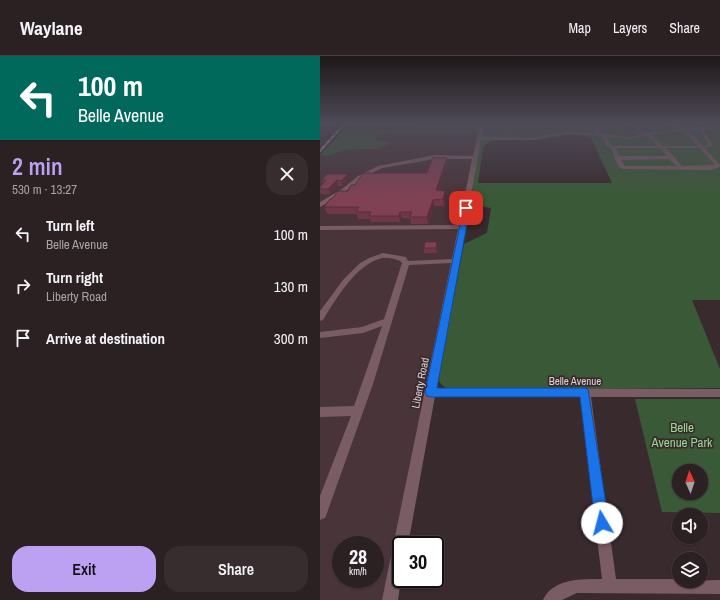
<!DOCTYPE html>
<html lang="en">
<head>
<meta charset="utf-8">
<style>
  :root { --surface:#2b2022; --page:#372d2f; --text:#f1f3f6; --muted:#a6a3a5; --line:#473e40; --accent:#bca0f2 }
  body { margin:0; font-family:"Archivo Narrow",sans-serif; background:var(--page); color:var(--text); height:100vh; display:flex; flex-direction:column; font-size:15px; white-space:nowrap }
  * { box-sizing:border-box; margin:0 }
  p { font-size:13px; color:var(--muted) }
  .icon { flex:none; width:22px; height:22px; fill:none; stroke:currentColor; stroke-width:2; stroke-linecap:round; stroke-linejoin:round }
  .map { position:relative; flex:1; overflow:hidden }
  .details { display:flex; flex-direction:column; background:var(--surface); width:320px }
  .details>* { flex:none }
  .hud { background:#00695c; color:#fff; overflow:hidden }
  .needle { width:26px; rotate:357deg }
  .buttons { position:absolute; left:352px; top:408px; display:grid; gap:8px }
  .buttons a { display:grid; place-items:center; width:36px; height:36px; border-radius:50%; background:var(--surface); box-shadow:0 1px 3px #0004,0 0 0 1px var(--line); font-size:20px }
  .speed { position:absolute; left:12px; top:480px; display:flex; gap:8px; font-size:20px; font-weight:700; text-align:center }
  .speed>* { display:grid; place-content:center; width:52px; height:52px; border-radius:50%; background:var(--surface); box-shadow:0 1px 3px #0004,0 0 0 1px var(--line); line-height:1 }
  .speed small { font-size:10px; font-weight:400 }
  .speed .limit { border:2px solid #111; border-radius:6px; background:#fff; color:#111 }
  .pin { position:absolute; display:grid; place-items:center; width:34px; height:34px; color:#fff; margin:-17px; border-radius:8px; box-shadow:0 2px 6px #0006 }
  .me { position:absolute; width:44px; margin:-22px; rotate:352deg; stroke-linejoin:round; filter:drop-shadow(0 0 3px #0008) }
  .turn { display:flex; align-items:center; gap:14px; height:84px; padding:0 12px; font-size:18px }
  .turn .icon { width:52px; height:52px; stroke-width:2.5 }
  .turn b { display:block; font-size:28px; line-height:34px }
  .round { display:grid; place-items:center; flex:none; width:42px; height:42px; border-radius:16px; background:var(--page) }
  .summary { display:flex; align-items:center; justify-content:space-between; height:68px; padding:0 12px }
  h1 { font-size:24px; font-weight:600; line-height:30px; color:var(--accent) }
  .primary-button { display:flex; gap:8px; margin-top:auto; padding:8px 12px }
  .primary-button a { flex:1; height:46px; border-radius:16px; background:var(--accent); color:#111; font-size:16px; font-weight:600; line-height:46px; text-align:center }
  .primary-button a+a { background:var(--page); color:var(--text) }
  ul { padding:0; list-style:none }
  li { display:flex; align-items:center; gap:12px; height:52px; padding:0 12px }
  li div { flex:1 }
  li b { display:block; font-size:15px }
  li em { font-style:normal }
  header { display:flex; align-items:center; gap:24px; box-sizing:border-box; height:56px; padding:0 20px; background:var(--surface); border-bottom:1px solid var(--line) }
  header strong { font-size:19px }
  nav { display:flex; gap:22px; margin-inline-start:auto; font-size:14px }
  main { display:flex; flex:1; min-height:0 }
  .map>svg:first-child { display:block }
  .built { fill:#493439; fill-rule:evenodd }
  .green { fill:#3a5a37; fill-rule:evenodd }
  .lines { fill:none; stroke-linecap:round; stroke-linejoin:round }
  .minor { fill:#7a5c64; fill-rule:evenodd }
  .rail-casing { stroke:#c4b9bb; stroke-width:2 }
  .rail { stroke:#392a2e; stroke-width:1; stroke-dasharray:3.5; stroke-linecap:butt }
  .wall { fill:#6f3848 }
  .shaded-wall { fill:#5a2e3b }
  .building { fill:#814154; stroke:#5a2e3b }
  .route { fill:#1a73e8; stroke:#114b97 }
  .labels { text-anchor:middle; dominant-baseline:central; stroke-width:3.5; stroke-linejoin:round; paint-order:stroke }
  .street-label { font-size:11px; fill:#dcd2d4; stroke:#392a2e }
  .near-park-label { font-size:13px; fill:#96d990; stroke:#392a2e }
</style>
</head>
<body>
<header>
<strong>Waylane</strong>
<nav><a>Map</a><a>Layers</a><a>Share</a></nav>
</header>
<main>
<section class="details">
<div class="hud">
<div class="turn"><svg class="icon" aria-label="left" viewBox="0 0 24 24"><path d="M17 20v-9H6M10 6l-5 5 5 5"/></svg><div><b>100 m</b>Belle Avenue</div></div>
</div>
<div class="summary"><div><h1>2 min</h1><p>530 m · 13:27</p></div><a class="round"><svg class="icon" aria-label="close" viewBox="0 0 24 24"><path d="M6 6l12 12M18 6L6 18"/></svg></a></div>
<ul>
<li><svg class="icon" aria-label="left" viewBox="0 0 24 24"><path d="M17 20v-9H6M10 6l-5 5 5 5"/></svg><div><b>Turn left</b><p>Belle Avenue</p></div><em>100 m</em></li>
<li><svg class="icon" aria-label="right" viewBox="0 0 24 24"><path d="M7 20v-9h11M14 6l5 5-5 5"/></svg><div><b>Turn right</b><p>Liberty Road</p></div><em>130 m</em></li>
<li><svg class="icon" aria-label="arrive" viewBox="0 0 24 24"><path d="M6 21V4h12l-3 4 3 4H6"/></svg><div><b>Arrive at destination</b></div><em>300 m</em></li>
</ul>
<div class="primary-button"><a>Exit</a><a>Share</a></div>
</section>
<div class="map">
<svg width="400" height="544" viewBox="0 0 400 544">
  <rect width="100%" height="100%" fill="#392a2e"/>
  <g class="built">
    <path d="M30,67H130L55,75L26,72Z"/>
    <path d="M63,77H158L64,544H0V99L8,100L24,94L39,93H56L71,87L54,83L58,79ZM21,489H55V523H21Z"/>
  </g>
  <g class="green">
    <path d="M130,67H160L158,77L63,78L58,79L54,83L72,87L56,93H39L24,94L8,100L0,99L26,72C61,78 95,71 130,67Z"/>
    <path d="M164,67H400V244H372L400,313V332L127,333L121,328L118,323L144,188L167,177L171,152L152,149V130ZM256,78L264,79L271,82L292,127H158L163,91L174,83H217Z"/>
    <path d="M315,343H400V457L342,456ZM359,415H381V437H359Z"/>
  </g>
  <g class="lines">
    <path class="minor" d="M160,67H164L162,81L214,82L246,76L275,77V67H279V77L310,81L322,78L315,70L302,67L318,68L323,75L327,77L357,73L349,67H355L363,72L400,70V72L384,74L393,90L385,92L400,109V111L391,114L302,113L298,110L291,92L286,89L282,80L246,78L214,84H161L116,332L400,333V341H271L296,523H359V525L400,524V538L257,537L242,544H223C233,522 262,523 282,523L260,341L115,340L88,489H81V523L78,544H62L131,207L89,209L53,328L7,457L5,462L0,464V440L31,360L0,361V351L34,350L62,270L43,277L0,282V276L42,271L64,263L82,207L80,205C75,203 68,201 62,202C36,208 16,243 3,264L0,265V255L9,243L23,224L40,207L49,202L63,197L86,201L88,205L132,203L138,173L0,174V170L139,169L152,103H115L62,112L42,122L26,135L2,150L0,151V146L22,133L38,120L58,110L115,99L153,100ZM380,74L388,89L383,90L375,80L366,75ZM361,75L371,82L378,90H343L331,79ZM326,80L331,83L337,90H294L290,88L287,81L310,83ZM296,92H340L347,100H300ZM346,92H380L395,109L362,110ZM349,103L357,110H305L301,104Z"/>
    <defs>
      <path id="rail" d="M0,95L25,67"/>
    </defs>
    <use href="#rail" class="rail-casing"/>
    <use href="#rail" class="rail"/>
  </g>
  <g class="wall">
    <path d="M127,102V107L119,134L126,141L124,150H114L108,168H91L90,163L82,162L80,166H51L50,163H38L37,158H7L4,151L12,143L28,135L35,129L107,117Z"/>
    <path d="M29,123L23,130H18L10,138H1L0,136V131L3,128L2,124Z"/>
    <path d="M118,191L117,197H104V192Z"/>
  </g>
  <g class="shaded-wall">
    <path d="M38,67H45L39,69Z"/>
    <path d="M127,102V107L117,141L116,134Z"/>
    <path d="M28,118L29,123L23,130L21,125Z"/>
    <path d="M17,124L18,130L10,138L8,133Z"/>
    <path d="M125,135L126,141L124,150L123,143Z"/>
    <path d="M113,144L114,150L108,168L107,161Z"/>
    <path d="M80,156L82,162L80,166L79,160Z"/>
    <path d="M117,186L118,191L117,197L116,192Z"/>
  </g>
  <g class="building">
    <path d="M113,101L127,102L116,134L125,135L123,143L113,144L107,161H89L92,156H80L79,160H49L51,156H36L39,151H4L10,143H12L18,135H28L31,129H35L43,117H107Z"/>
    <path d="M7,118H28L21,125L17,124L8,133H0V131L6,124H2Z"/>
    <path d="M105,186H117L116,192H104Z"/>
  </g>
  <linearGradient id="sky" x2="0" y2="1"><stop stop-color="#1f1719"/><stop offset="0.47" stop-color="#4e4a57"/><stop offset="1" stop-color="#4e4a57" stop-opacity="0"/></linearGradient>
  <rect width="400" height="144" fill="url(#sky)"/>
  <path class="route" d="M144,150L150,152L117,332H265L268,333L289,467L287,472L282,474L277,472L275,467L260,341H111L107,340L105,336Z"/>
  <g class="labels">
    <g class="street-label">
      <text x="255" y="325">Belle Avenue</text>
      <text transform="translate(100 327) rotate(-79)">Liberty Road</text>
    </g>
    <g class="near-park-label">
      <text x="362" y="371">Belle<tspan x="362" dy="15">Avenue Park</tspan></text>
    </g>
  </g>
</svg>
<div class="buttons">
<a><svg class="needle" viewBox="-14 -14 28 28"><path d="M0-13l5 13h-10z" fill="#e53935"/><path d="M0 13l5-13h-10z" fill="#a6a3a5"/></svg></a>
<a><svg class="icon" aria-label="sound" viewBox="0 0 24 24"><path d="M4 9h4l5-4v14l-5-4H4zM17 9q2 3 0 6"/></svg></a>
<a><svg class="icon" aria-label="layers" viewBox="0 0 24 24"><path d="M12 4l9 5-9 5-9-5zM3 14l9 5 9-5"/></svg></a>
</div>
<div class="speed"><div>28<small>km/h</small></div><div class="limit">30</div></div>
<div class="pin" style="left:146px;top:152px;background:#d93025"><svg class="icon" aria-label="arrive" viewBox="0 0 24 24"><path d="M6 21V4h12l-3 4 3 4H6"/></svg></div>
<svg class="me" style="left:282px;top:467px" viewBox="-20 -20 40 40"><circle r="19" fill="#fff"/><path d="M0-13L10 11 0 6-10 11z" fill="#1a73e8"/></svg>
</div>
</main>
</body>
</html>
